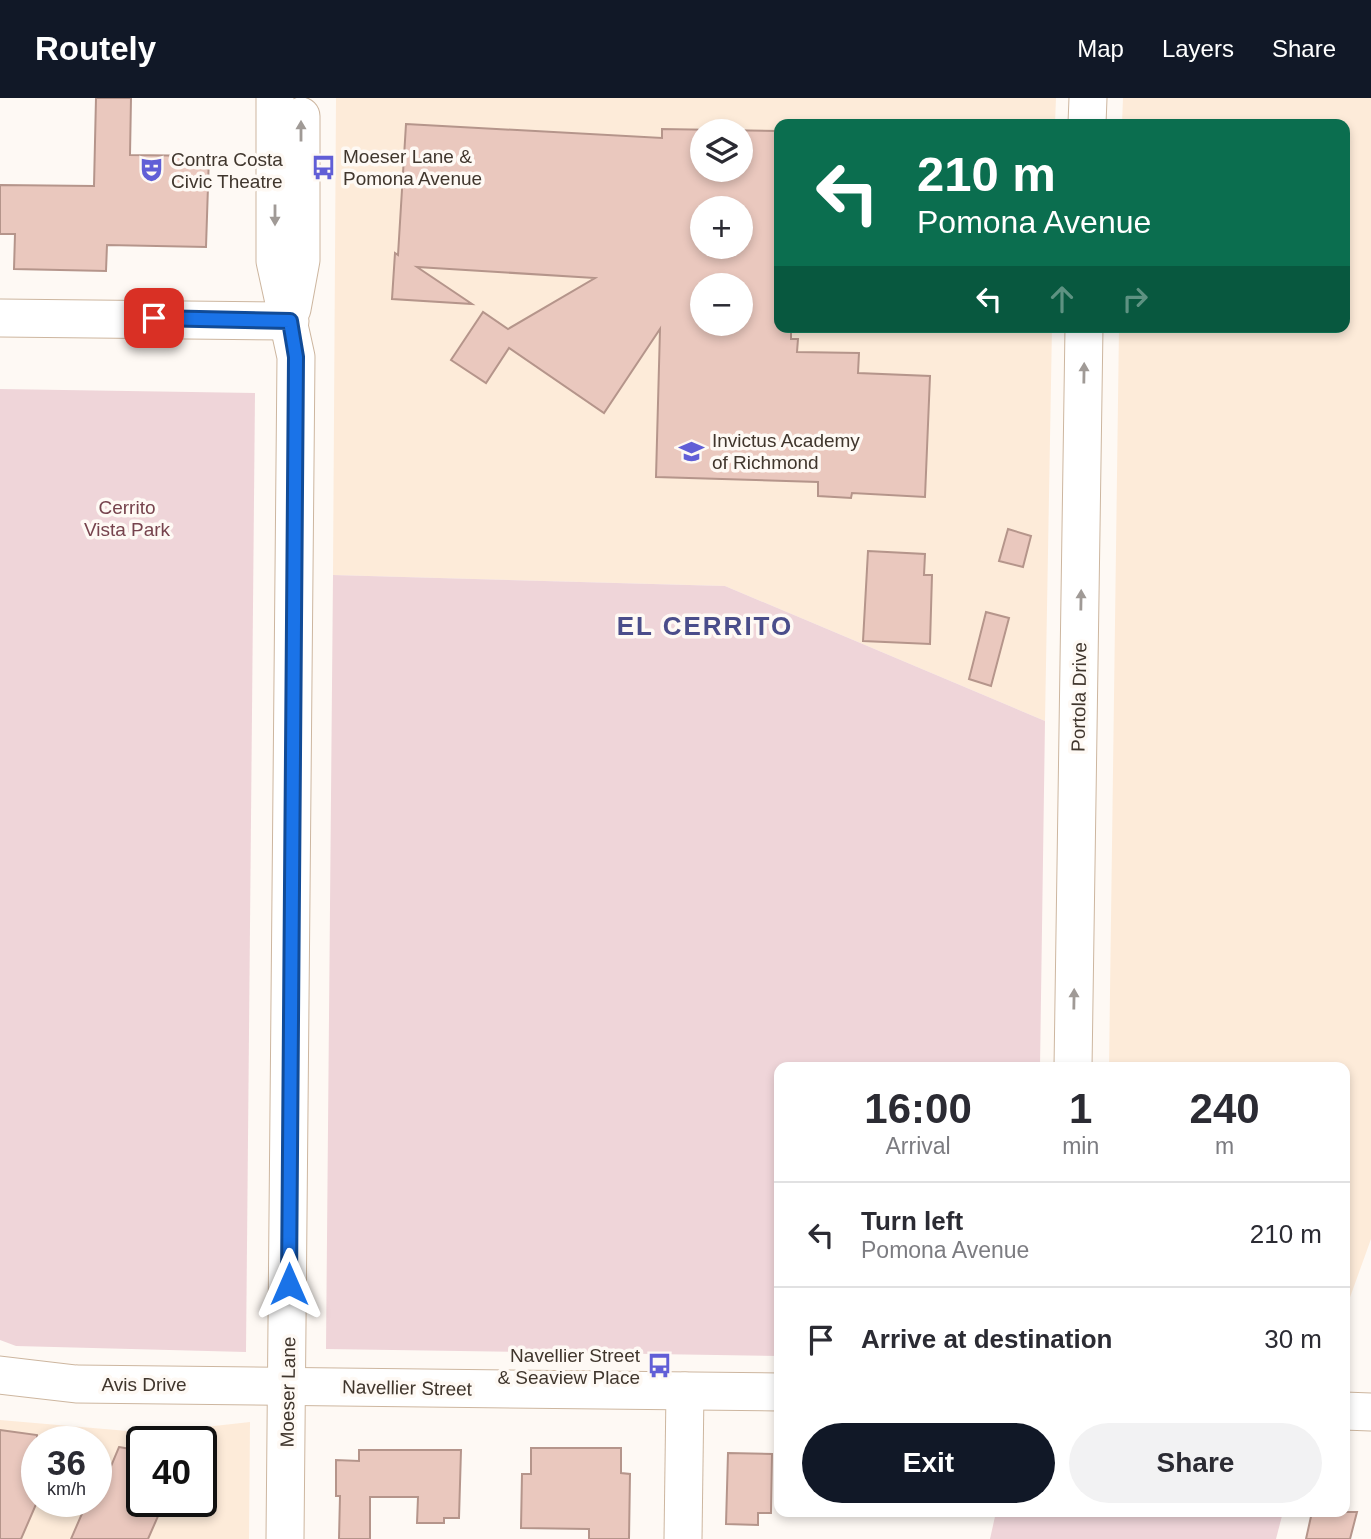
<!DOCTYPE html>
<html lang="en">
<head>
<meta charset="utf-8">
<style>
  :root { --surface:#fff; --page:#f2f2f3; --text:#2b2b33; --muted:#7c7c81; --line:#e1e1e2; --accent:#111827 }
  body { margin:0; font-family:Helvetica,sans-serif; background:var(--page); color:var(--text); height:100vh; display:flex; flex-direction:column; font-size:26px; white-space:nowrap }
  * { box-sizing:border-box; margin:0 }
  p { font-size:23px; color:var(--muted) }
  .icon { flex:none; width:38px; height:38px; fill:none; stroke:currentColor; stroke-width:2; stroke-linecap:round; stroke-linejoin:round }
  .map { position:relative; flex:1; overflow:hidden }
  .side { position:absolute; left:774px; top:964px; width:576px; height:455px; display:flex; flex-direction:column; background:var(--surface); border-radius:14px; box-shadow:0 4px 10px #0003 }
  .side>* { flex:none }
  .top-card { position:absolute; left:774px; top:21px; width:576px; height:214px; border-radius:14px; box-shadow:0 4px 10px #0003; background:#0b6e4f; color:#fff; overflow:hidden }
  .tools { position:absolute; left:690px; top:21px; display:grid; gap:14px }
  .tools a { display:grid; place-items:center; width:63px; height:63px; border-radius:50%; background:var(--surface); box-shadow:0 4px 10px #0003; font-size:35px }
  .speed { position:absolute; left:21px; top:1328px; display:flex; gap:14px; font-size:35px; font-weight:700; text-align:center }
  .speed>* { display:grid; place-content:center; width:91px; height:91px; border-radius:50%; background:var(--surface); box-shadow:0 4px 10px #0003; line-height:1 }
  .speed small { font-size:18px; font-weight:400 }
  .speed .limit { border:4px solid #111; border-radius:10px; background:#fff; color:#111 }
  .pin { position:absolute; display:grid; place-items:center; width:60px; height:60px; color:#fff; margin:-30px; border-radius:14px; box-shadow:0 4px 10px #0006 }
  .me { position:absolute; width:77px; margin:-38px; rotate:0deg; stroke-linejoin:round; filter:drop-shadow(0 0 5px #0008) }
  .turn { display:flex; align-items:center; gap:24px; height:147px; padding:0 28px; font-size:32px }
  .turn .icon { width:91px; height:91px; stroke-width:2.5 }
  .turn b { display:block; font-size:49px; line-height:60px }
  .lanes { display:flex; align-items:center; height:66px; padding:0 28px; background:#0003; justify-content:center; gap:35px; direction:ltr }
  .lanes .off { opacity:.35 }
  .eta { display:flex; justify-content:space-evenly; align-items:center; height:119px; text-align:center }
  .eta b { font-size:42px; font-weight:800; line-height:49px }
  .primary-button { display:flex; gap:14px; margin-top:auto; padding:14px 28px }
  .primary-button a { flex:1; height:80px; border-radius:42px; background:var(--accent); color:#fff; font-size:28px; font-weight:800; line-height:80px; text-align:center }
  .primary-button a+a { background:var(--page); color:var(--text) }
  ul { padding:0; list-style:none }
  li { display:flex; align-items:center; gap:21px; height:105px; padding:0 28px; border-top:2px solid var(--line) }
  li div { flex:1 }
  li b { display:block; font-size:26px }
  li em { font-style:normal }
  header { display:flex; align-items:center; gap:42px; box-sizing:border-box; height:98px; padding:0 35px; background:var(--accent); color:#fff }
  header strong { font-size:33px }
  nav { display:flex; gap:38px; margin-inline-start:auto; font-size:24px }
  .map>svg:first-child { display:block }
  .built { fill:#fdebd9; fill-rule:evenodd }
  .green { fill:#efd5d9 }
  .building { fill:#eac8be; stroke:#b5958b; stroke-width:2; fill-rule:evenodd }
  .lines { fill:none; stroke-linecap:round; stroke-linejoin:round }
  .minor-casing { stroke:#cdb69f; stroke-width:39 }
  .minor { stroke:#fff; stroke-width:37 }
  .oneway { fill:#a09a96 }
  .route-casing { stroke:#114b97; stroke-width:18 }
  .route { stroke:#1a73e8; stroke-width:12 }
  .labels { text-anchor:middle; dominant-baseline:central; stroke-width:7; stroke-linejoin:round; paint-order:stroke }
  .poi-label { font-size:19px; fill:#40362d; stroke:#fef9f4; text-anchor:start }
  .park-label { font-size:19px; fill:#76434d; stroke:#fef9f4 }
  .street-label { font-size:19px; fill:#40362d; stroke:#fef9f4 }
  .district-label { font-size:26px; font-weight:bold; letter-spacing:2px; fill:#4a4d8a; stroke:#fef9f4 }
</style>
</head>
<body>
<header>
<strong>Routely</strong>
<nav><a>Map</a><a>Layers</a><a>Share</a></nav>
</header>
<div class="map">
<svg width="1371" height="1441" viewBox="0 0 1371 1441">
  <rect width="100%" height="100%" fill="#fef9f4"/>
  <g class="built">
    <path d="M336,0H1056L1055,26H779V229H1052L1045,623L725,488L333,477ZM702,33H740V72H702ZM702,110H740V149H702ZM702,187H740V226H702Z"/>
    <path d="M1123,0H1371V1141L1344,1216V970L1109,969L1119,229H1344V26H1122Z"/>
    <path d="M0,1322L151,1335L250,1324L249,1441H0ZM37,1344H96V1404H37ZM142,1344H201V1404H142Z"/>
  </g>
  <g class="green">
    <path d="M0,291L255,295L246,1254L16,1248L0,1242Z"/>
    <path d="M333,477L725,488L1045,623L1040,969L779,970V1258L326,1251Z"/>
    <path d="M996,1414H1283L1276,1441H990Z"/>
  </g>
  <g class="building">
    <path d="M96,0H131L130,57L209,58L206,149L107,147L106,173L14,171L15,136H0V87L94,88Z"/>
    <path d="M406,26L662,40V31L779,33V229H791V241H798L797,254L859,255L858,275L930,278L925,399L852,395L851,400L818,398V384L656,379L660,231L604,315L509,250L486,285L451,262L483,214L508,231L595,180L417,169L472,206L392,201L395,155L398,157ZM702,33H740V72H702ZM702,110H740V149H702ZM702,187H740V226H702Z"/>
    <path d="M1008,431L1031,438L1023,469L999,463Z"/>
    <path d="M868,453L925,456L924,477H932L930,546L863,543Z"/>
    <path d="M986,514L1009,520L991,588L969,581Z"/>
    <path d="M0,1332L37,1337V1404L21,1441H0Z"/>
    <path d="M119,1349L142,1353V1404L162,1409L148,1441H71L87,1404H96Z"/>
    <path d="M531,1350H621V1375L630,1376L629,1441H589V1431L521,1430L522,1376H531Z"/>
    <path d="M359,1352H461L459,1420H444V1425H417L418,1399H370V1441H339L340,1398H336V1362L359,1363Z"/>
    <path d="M728,1355L772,1356L771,1415H758V1427L726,1426Z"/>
    <path d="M1312,1414H1357L1350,1441H1306Z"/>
  </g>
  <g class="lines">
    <defs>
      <g id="minor">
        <path d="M275,0V163L296,259L285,1441"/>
        <path d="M1087,26L1088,0"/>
        <path d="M292,211L301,162V18"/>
        <path d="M0,220L290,223"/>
        <path d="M1073,970L1084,229"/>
        <path d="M0,1277L76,1286L779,1294"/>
        <path d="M1344,1313L1371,1314"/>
        <path d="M683,1441L685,1293"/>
      </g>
    </defs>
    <use href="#minor" class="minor-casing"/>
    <use href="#minor" class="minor"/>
  </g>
  <defs><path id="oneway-solid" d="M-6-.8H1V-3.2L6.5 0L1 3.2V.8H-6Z" transform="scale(1.75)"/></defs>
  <g class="oneway">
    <use href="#oneway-solid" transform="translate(301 33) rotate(-90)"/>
    <use href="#oneway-solid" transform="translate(275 117) rotate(90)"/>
    <use href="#oneway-solid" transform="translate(1084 275) rotate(-89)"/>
    <use href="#oneway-solid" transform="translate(1081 502) rotate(-89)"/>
    <use href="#oneway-solid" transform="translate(1074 901) rotate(-89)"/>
  </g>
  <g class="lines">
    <defs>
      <path id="route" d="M154,220L290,223L296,259L289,1186"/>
    </defs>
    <use href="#route" class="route-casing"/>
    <use href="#route" class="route"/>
  </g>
  <defs>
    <symbol id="bus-bare" viewBox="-9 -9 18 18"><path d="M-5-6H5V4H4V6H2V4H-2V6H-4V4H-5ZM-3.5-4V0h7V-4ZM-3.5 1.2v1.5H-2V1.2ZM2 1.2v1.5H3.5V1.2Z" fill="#615ed6" stroke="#fef9f4" stroke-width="2.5" paint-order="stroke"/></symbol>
    <symbol id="theatre-bare" viewBox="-9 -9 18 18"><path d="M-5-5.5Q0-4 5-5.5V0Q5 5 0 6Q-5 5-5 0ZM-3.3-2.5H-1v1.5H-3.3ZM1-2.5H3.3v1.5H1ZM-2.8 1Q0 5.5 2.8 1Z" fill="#615ed6" stroke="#fef9f4" stroke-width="2.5" paint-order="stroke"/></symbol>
    <symbol id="school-bare" viewBox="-9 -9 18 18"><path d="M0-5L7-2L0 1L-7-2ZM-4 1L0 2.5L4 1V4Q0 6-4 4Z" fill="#615ed6" stroke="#fef9f4" stroke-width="2.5" paint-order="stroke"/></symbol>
  </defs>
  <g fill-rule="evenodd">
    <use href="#bus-bare" x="306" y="52" width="35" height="35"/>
    <use href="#theatre-bare" x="134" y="54" width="35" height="35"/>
    <use href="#school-bare" x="674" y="336" width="35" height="35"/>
    <use href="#bus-bare" x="642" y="1250" width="35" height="35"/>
  </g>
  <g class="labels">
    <g class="poi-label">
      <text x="343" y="58">Moeser Lane &amp;<tspan x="343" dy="22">Pomona Avenue</tspan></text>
      <text x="171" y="61">Contra Costa<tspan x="171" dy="22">Civic Theatre</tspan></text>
      <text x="712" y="342">Invictus Academy<tspan x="712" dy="22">of Richmond</tspan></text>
      <text x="640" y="1257" text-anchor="end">Navellier Street<tspan x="640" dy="22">&amp; Seaview Place</tspan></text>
    </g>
    <g class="park-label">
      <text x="127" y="409">Cerrito<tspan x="127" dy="22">Vista Park</tspan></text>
    </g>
    <g class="street-label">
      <text transform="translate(1079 599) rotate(-89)">Portola Drive</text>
      <text x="144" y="1286">Avis Drive</text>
      <text transform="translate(407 1290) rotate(1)">Navellier Street</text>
      <text transform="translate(288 1294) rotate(-89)">Moeser Lane</text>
    </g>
    <g class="district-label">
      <text x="705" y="528">EL CERRITO</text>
    </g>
  </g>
</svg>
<div class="tools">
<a><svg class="icon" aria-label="layers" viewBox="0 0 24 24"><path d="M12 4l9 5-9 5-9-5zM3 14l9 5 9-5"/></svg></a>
<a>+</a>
<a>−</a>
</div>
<div class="speed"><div>36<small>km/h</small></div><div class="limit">40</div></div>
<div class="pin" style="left:154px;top:220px;background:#d93025"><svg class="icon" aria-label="arrive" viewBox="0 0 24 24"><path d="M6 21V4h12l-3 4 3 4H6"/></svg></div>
<svg class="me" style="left:289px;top:1186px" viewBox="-20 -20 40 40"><path d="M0-17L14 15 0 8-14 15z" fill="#1a73e8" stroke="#fff" stroke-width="4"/></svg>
<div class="top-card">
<div class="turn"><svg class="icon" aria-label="left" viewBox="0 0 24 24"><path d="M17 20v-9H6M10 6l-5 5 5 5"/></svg><div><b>210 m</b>Pomona Avenue</div></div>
<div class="lanes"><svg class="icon" aria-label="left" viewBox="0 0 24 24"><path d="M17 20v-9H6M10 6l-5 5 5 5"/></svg><svg class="icon off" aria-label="ahead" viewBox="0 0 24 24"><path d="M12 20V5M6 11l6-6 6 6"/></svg><svg class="icon off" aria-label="right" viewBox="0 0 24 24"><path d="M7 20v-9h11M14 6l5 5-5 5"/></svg></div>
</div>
<section class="side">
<div class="eta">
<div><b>16:00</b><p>Arrival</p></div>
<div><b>1</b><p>min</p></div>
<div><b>240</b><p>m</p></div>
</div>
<ul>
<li><svg class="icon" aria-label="left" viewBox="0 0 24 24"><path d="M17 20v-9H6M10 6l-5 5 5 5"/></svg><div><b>Turn left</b><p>Pomona Avenue</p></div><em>210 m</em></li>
<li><svg class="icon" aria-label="arrive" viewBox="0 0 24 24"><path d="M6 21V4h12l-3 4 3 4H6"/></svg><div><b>Arrive at destination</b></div><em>30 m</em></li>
</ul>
<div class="primary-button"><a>Exit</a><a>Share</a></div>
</section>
</div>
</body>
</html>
